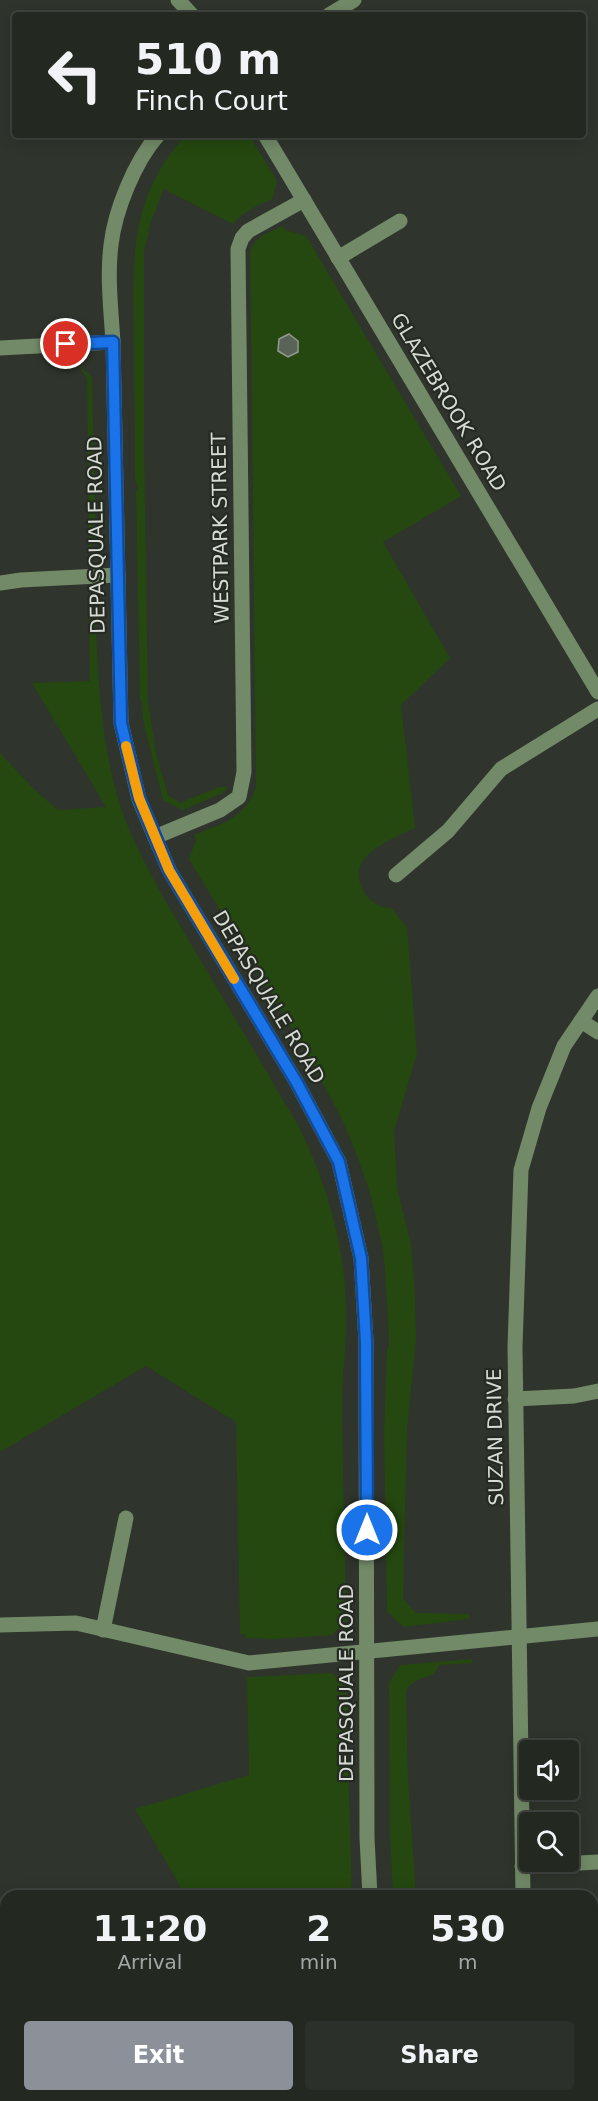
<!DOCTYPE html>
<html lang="en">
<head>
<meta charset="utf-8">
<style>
  :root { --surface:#232821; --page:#2b302a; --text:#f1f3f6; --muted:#a3a6a5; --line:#40443f; --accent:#8c9099 }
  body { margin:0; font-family:"DejaVu Sans",sans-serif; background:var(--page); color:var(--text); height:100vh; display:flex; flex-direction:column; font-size:22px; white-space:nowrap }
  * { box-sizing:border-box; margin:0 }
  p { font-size:20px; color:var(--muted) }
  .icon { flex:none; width:33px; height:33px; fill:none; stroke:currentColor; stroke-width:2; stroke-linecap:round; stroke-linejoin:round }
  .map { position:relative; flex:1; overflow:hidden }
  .details { position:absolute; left:0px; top:1890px; width:598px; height:212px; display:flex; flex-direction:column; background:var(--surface); border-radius:18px 18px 0 0; box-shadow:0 3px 15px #0003,0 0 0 2px var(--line) }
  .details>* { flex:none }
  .hud { position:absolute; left:12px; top:12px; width:574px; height:126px; border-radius:6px; box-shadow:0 3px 15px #0003,0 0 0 2px var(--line); background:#232821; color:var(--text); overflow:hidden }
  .buttons { position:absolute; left:519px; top:1740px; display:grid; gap:12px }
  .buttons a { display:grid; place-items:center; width:60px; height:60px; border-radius:6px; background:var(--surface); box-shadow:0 3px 15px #0003,0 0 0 2px var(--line); font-size:30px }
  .pin { position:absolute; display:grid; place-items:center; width:51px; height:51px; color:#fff; margin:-26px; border:3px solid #fff; border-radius:50%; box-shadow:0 2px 6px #0007 }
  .me { position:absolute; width:66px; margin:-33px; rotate:0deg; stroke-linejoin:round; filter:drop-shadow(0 0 4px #0008) }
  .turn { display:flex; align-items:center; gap:21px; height:126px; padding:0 24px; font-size:27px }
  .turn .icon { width:78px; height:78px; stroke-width:2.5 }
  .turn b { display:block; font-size:42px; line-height:51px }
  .eta { display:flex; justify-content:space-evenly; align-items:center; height:102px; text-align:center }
  .eta b { font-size:36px; font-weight:600; line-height:42px }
  .button { display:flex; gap:12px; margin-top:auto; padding:12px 24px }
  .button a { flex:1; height:69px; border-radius:6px; background:var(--accent); color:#fff; font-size:24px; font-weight:600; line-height:69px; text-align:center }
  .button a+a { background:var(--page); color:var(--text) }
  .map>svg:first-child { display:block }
  .green { fill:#24480f }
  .building { fill:#5b6258; stroke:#949b91; stroke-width:1.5 }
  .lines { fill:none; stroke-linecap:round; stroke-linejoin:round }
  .minor { stroke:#728a67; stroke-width:15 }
  .major { stroke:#b0e299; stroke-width:15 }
  .route-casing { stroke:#114b97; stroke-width:15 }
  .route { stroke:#1a73e8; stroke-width:10 }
  .slow { stroke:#f59e0b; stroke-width:10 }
  .labels { text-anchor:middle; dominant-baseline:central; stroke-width:4.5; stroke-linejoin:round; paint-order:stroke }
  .street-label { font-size:20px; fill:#d7dbd5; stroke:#252b22 }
</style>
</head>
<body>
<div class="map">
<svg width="598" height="2101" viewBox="0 0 598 2101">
  <rect width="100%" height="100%" fill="#2f352c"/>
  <g class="green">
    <path d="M186,135H249L277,181L272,199C257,206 244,211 233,224L164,189L150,224L144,252V443L148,703L156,753L168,795L180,803L219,787H228L223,793L183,810L163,800L143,720L142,703L140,700L136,491L138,488L135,477C135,433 134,389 134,344C133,263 127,199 186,135Z"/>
    <path d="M282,226L285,230L306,236L461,496L383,542L450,658L401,705L415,828C388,841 339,858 367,896C373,904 381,908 391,908L407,927L417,1054L394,1131L397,1188L411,1245L415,1294L416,1341L407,1429L403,1599L416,1613L469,1614V1619L403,1627L387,1611L384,1434L387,1348L389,1346V1338L385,1268L382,1245L370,1193L356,1153L342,1119L303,1047L189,859L196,840L194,835C222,823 245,819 256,787L250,252C255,236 269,233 282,226Z"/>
    <path d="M79,366L92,377L96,541L89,548L87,379Z"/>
    <path d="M89,603L95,609C98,676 100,743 121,808C131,838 147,867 162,895L298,1125C327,1184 345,1244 346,1311C347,1343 342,1374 342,1406C343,1477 345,1549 346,1620L332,1635L274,1639L246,1638V1635L240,1634L236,1422L146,1366L0,1452V753L34,789L58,810L106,807L32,683L90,681Z"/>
    <path d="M472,1659L473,1663L439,1665C433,1682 415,1674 406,1691L408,1779L416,1896H393L390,1834L389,1683L400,1665Z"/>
    <path d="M332,1673L346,1686L352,1896H186L135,1809L249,1775L247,1677Z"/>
    <path d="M305,2096H414L417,2101H309Z"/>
  </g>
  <path class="building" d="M289,334L298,341V352L288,357L278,351L279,339Z"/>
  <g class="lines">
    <g class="minor">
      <path d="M178,0L192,15"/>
      <path d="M329,15L354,0"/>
      <path d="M158,135C135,161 115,210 111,245C107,276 111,310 113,342L121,723L139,799L169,870L297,1083L339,1162L361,1258L366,1341L367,1838L370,1896"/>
      <path d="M265,135L598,692"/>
      <path d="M338,258L400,221"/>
      <path d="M0,348L113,342"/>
      <path d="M0,583L21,580L118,575"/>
      <path d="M155,837L220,810L239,797L244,772L238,249L242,238L248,231L304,200"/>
      <path d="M396,875L448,831L501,769L598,709"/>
      <path d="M581,1021L598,1032"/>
      <path d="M515,1399L574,1396L598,1391"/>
      <path d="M0,1625L76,1623L249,1663L598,1629"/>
      <path d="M103,1630L126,1518"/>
      <path d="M522,1866L598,1862"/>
      <path d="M523,1896L515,1347L521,1170L539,1108L564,1046L598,996"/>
      <path d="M435,2096L438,2101"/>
    </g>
    <path class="major" d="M577,2101L586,2096"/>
  </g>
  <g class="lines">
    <defs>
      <path id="route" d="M66,344L113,342L121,723L139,798L169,870L297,1083L339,1162L361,1258L366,1341L367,1530"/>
    </defs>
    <use href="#route" class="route-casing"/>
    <use href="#route" class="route"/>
    <path class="slow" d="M126,746L139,798L169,870L234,979"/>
  </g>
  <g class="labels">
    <g class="street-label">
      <text transform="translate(449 402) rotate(59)">GLAZEBROOK ROAD</text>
      <text transform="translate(220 528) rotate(-91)">WESTPARK STREET</text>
      <text transform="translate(96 535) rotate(-91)">DEPASQUALE ROAD</text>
      <text transform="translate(269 997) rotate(59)">DEPASQUALE ROAD</text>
      <text transform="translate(495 1437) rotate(-91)">SUZAN DRIVE</text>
      <text transform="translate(346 1683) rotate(-90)">DEPASQUALE ROAD</text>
    </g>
  </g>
</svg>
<div class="buttons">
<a><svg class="icon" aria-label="sound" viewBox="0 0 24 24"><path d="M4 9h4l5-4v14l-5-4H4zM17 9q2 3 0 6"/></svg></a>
<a><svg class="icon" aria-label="search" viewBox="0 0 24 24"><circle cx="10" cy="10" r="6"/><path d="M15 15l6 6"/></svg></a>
</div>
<div class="pin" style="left:66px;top:344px;background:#d93025"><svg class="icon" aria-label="arrive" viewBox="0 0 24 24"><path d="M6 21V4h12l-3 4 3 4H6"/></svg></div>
<svg class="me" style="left:367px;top:1530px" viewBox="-20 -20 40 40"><circle r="17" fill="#1a73e8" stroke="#fff" stroke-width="3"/><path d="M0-11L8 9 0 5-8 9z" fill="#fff"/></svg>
<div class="hud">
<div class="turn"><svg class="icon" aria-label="left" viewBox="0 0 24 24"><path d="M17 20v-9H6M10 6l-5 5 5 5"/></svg><div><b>510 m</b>Finch Court</div></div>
</div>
<section class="details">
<div class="eta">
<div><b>11:20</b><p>Arrival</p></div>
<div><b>2</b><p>min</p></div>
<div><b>530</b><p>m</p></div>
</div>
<div class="button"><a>Exit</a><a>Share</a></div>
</section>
</div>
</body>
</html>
